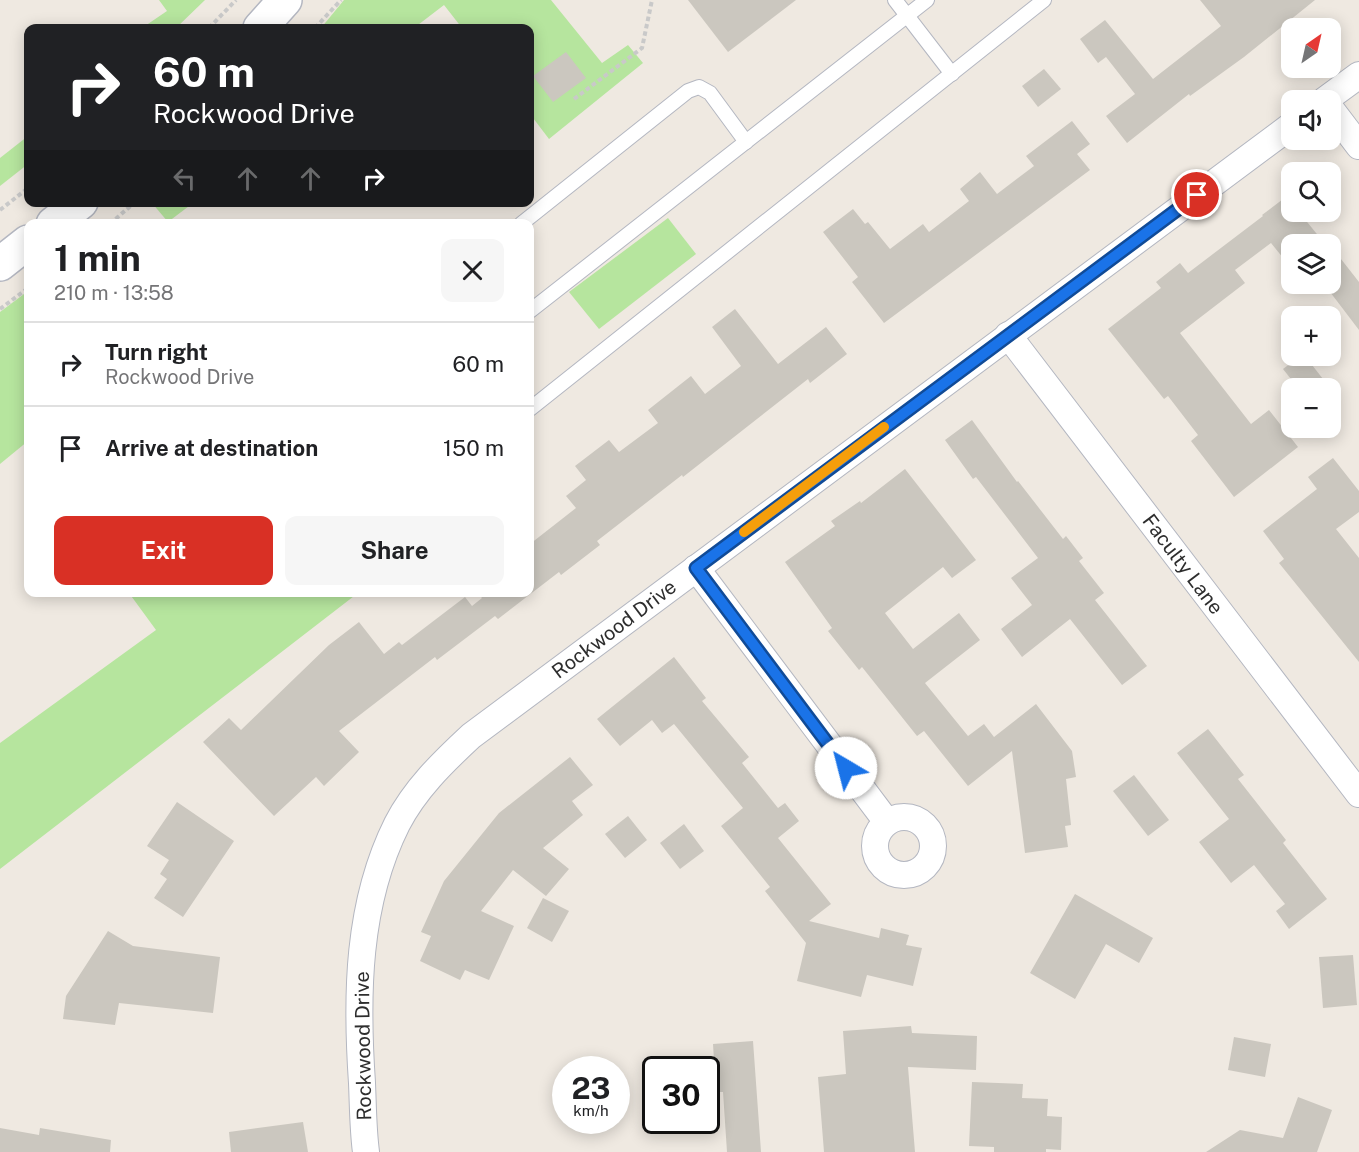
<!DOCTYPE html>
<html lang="en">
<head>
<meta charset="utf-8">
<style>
  :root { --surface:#fff; --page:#f6f6f6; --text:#202124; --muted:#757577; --line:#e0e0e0; --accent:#d93025 }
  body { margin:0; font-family:"Public Sans",sans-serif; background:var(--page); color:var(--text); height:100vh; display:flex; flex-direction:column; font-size:22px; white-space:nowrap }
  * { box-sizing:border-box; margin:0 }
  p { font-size:20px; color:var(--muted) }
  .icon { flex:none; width:33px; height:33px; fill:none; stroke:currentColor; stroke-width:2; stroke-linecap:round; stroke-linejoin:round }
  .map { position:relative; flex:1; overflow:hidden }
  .side { position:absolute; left:24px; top:219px; width:510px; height:378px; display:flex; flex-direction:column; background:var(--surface); border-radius:12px; box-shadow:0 3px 15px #0003 }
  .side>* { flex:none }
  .top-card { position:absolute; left:24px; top:24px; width:510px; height:183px; border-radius:12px; box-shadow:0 3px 15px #0003; background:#202124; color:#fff; overflow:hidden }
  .needle { width:39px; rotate:34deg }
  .buttons { position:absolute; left:1281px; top:18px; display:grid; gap:12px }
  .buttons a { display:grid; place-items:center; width:60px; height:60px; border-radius:12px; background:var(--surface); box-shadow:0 3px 15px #0003; font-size:30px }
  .speed { position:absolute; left:552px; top:1056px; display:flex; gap:12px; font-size:30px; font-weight:700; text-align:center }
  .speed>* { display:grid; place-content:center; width:78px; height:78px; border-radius:50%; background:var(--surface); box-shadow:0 3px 15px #0003; line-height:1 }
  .speed small { font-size:15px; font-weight:400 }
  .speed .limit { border:3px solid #111; border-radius:9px; background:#fff; color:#111 }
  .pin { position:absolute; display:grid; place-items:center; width:51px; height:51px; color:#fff; margin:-26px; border:3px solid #fff; border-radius:50%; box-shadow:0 2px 6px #0007 }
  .me { position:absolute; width:66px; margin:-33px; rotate:323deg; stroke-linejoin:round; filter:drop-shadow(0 0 4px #0008) }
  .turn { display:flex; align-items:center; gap:21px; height:126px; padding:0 30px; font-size:27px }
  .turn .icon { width:78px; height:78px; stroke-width:2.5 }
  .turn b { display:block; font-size:42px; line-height:51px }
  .lanes { display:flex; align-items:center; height:57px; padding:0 30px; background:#0003; justify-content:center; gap:30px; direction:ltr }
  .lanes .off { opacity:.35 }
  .round { display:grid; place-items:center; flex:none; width:63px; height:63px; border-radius:12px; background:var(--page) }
  .headline { display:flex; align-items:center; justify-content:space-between; height:102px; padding:0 30px }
  h1 { font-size:36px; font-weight:700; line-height:45px }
  .cta { display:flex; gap:12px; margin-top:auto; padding:12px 30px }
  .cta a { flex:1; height:69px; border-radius:12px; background:var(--accent); color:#fff; font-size:24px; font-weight:700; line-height:69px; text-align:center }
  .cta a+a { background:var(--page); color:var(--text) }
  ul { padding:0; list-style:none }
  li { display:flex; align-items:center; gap:18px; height:84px; padding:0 30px; border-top:2px solid var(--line) }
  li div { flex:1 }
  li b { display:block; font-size:22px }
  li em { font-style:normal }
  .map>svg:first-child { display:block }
  .green { fill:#b6e59e }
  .building { fill:#cbc7bf }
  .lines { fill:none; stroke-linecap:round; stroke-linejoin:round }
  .lane-casing { stroke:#b4b7c1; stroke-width:16 }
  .street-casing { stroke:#b4b7c1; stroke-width:28 }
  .secondary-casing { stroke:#b4b7c1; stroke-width:36 }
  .path { stroke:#c9c9c9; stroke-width:4; stroke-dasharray:4.5 3; stroke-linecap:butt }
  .lane { stroke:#fff; stroke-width:14 }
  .street { stroke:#fff; stroke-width:26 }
  .secondary { stroke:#fff; stroke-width:33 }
  .route-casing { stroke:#114b97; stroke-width:15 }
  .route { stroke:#1a73e8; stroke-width:10 }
  .slow { stroke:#f59e0b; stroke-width:10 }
  .labels { text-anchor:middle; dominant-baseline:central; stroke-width:4.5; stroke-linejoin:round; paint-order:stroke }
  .street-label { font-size:20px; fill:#2e2e2e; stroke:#fff }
</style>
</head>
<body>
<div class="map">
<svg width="1359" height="1152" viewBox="0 0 1359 1152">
  <rect width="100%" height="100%" fill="#efe9e1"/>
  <g class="green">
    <path d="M159,0H205L176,28H142L167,11Z"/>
    <path d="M344,0H551L602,63L628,45L643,63L549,139L530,114V28H462L444,5L414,28H321Z"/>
    <path d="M28,136V164L0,186V158Z"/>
    <path d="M152,203H193L168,222Z"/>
    <path d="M668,218L696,254L599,329L569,292Z"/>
    <path d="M28,291V441L0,464V312Z"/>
    <path d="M129,593H358L0,869V743L156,630Z"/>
  </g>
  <g class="building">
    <path d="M688,0H796L728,52Z"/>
    <path d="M1200,0H1315L1244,57L1190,96L1189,94L1127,143L1106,116L1135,94L1106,57L1098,63L1080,39L1105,20L1153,79L1221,26Z"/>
    <path d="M566,52L586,78L553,102L533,76Z"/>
    <path d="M1044,69L1061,89L1038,107L1022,86Z"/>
    <path d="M1072,121L1090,144L1077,154L1090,170L884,323L852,282L858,277L823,232L853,209L865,224L868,222L890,249L923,224L929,232L969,201L960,189L980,172L997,194L1034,166L1026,156Z"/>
    <path d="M1287,196L1292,202V212H1299L1325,244H1292V269L1271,243L1235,270L1245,283L1180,333L1251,424L1269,410L1298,447L1234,497L1191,441L1198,435L1168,396L1164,399L1108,329L1161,288L1156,282L1180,263L1188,273L1263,216L1262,215Z"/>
    <path d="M1330,245L1359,282V330L1324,284H1330Z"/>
    <path d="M735,309L778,364L826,327L847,354L810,383L808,379L683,477L682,475L597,541L600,545L561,575L559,572L498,619L495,616L437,660L435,657L339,731L359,752L324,786L316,777L274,816L203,742L229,718L241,730L329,645L359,622L384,654L399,642L402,645L465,597L472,606L482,598L477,592H530V544L576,508L566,496L586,480L575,466L609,440L619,452L658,423L648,410L691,376L705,394L741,366L712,327Z"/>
    <path d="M1300,356H1305L1330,388H1298L1283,369Z"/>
    <path d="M972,420L1017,482L1018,481L1063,539L1066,536L1083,558L1079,561L1104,593L1095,600L1147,666L1122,685L1070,619L1022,657L1001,629L1032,605L1011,578L1038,558L976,477L973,479L945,440Z"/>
    <path d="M1333,458L1359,491V512L1336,529L1359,558V662L1279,563L1284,559L1263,531L1317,489L1308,477Z"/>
    <path d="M905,469L976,560L952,578L943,567L885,613L913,649L959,613L980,640L925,683L968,736L984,724L994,737L1036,704L1072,751L1076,777L1066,779L1071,825L1065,826L1068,847L1025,853L1012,751L968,786L924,731L917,736L862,667L859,670L828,631L832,628L785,562L835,526L831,521L860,501L861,503Z"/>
    <path d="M674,657L706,698L702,701L749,757L742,763L778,808L785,803L799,821L778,838L831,904L809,921L879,938L881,928L909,935L906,945L922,948L913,986L867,975L861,997L797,981L806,943L765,891L770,887L721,826L743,808L674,724L662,733L652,720L620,746L597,719Z"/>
    <path d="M1208,729L1244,775L1238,779L1286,840L1283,843L1327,899L1289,929L1276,911L1285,904L1254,865L1231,883L1199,842L1229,819L1177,753Z"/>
    <path d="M570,757L593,785L572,801L583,815L543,848L569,869L546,896L513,870L481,911L514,926L489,980L465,970L460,980L420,961L431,936L421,932L444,881L499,813Z"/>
    <path d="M1134,775L1169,820L1148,836L1113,791Z"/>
    <path d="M177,802L234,841L183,917L154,898L167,879L160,874L169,860L147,846Z"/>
    <path d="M628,816L647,840L625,858L605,834Z"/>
    <path d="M684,824L704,851L680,869L660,843Z"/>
    <path d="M1075,894L1153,938L1139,963L1106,944L1075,999L1030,973Z"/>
    <path d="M543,898L569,911L552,942L527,928Z"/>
    <path d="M108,931L133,946L220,957L213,1013L119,1003L115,1025L63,1019L66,996Z"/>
    <path d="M1353,955L1357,1005L1323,1008L1319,957Z"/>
    <path d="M911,1026L912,1033L977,1036L976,1070L908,1067L915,1152H824L818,1077L846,1074L843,1031Z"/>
    <path d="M1234,1037L1271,1044L1265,1077L1228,1070Z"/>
    <path d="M753,1041L761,1152H727L723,1092H716L713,1044Z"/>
    <path d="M972,1082L1023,1084L1022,1098L1048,1099L1047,1116L1062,1117L1061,1150L1046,1149V1152H994V1147L969,1146Z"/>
    <path d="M1298,1097L1332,1110L1317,1152H1206L1240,1130L1283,1138Z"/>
    <path d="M303,1122L308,1152H231L229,1132Z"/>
    <path d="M0,1128L39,1135L40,1128L111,1140L110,1152H0Z"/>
  </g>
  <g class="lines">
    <defs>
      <g id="lane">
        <path d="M895,0L952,74"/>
        <path d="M521,224L688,91L699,87L710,93L746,142"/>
        <path d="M530,311L927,0"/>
        <path d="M530,409L1044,0"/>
      </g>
      <g id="street">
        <path d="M1325,100L1359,75"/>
        <path d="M1330,108L1359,146"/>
        <path d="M1008,335L1359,794"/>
        <path d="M696,568L887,822"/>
        <circle cx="904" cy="846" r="29"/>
        <path d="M366,1152C363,1130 363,1106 362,1083C356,996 357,904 397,824C415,789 443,762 471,736L1292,125"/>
      </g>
      <g id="secondary">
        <path d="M260,28L285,0"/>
        <path d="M53,224L81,202"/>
        <path d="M0,264L28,242"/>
      </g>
    </defs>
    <use href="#lane" class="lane-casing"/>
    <use href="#street" class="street-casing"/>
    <use href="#secondary" class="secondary-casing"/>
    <g class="path">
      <path d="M209,28L236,0"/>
      <path d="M315,28L341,0"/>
      <path d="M574,99L642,48L652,0"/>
      <path d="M0,210L28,188"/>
      <path d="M110,224L135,202"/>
      <path d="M0,309L28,288"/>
    </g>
    <use href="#lane" class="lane"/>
    <use href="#street" class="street"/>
    <use href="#secondary" class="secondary"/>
  </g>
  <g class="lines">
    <defs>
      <path id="route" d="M846,768L696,568L1197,195"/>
    </defs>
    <use href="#route" class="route-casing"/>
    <use href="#route" class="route"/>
    <path class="slow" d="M744,532L884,427"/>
  </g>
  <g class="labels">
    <g class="street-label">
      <text transform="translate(1183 564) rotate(53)">Faculty Lane</text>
      <text transform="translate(614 629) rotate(-37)">Rockwood Drive</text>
      <text transform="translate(363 1046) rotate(-91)">Rockwood Drive</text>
    </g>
  </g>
</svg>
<div class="buttons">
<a><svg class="needle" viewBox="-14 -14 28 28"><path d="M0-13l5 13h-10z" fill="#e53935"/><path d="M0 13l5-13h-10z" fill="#757577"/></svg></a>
<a><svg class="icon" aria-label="sound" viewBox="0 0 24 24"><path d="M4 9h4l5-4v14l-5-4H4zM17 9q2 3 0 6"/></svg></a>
<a><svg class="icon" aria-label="search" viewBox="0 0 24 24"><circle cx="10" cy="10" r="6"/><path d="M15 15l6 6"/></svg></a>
<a><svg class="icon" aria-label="layers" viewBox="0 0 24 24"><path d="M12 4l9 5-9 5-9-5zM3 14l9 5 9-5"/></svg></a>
<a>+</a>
<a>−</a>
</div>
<div class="speed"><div>23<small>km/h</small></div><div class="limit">30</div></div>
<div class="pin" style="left:1197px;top:195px;background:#d93025"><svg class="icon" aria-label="arrive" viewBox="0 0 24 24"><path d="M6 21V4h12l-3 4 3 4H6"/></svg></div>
<svg class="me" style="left:846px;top:768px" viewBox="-20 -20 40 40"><circle r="19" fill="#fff"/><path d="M0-13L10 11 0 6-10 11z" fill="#1a73e8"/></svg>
<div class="top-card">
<div class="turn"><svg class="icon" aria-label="right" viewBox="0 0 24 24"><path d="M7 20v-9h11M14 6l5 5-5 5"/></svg><div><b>60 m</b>Rockwood Drive</div></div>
<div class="lanes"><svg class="icon off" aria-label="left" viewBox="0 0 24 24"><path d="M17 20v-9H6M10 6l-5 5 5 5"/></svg><svg class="icon off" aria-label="ahead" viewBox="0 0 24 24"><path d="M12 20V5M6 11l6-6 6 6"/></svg><svg class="icon off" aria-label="ahead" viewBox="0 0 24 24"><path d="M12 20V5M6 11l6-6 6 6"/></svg><svg class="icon" aria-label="right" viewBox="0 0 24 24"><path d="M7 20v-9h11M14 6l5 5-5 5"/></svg></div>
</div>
<section class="side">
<div class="headline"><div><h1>1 min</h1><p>210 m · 13:58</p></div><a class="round"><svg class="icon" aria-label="close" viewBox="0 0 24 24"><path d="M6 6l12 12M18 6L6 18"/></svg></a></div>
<ul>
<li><svg class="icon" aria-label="right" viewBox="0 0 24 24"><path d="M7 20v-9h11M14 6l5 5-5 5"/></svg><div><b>Turn right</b><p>Rockwood Drive</p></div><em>60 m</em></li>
<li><svg class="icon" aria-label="arrive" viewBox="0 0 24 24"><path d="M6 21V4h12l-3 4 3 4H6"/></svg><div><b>Arrive at destination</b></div><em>150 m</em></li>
</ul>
<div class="cta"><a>Exit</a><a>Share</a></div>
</section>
</div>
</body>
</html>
